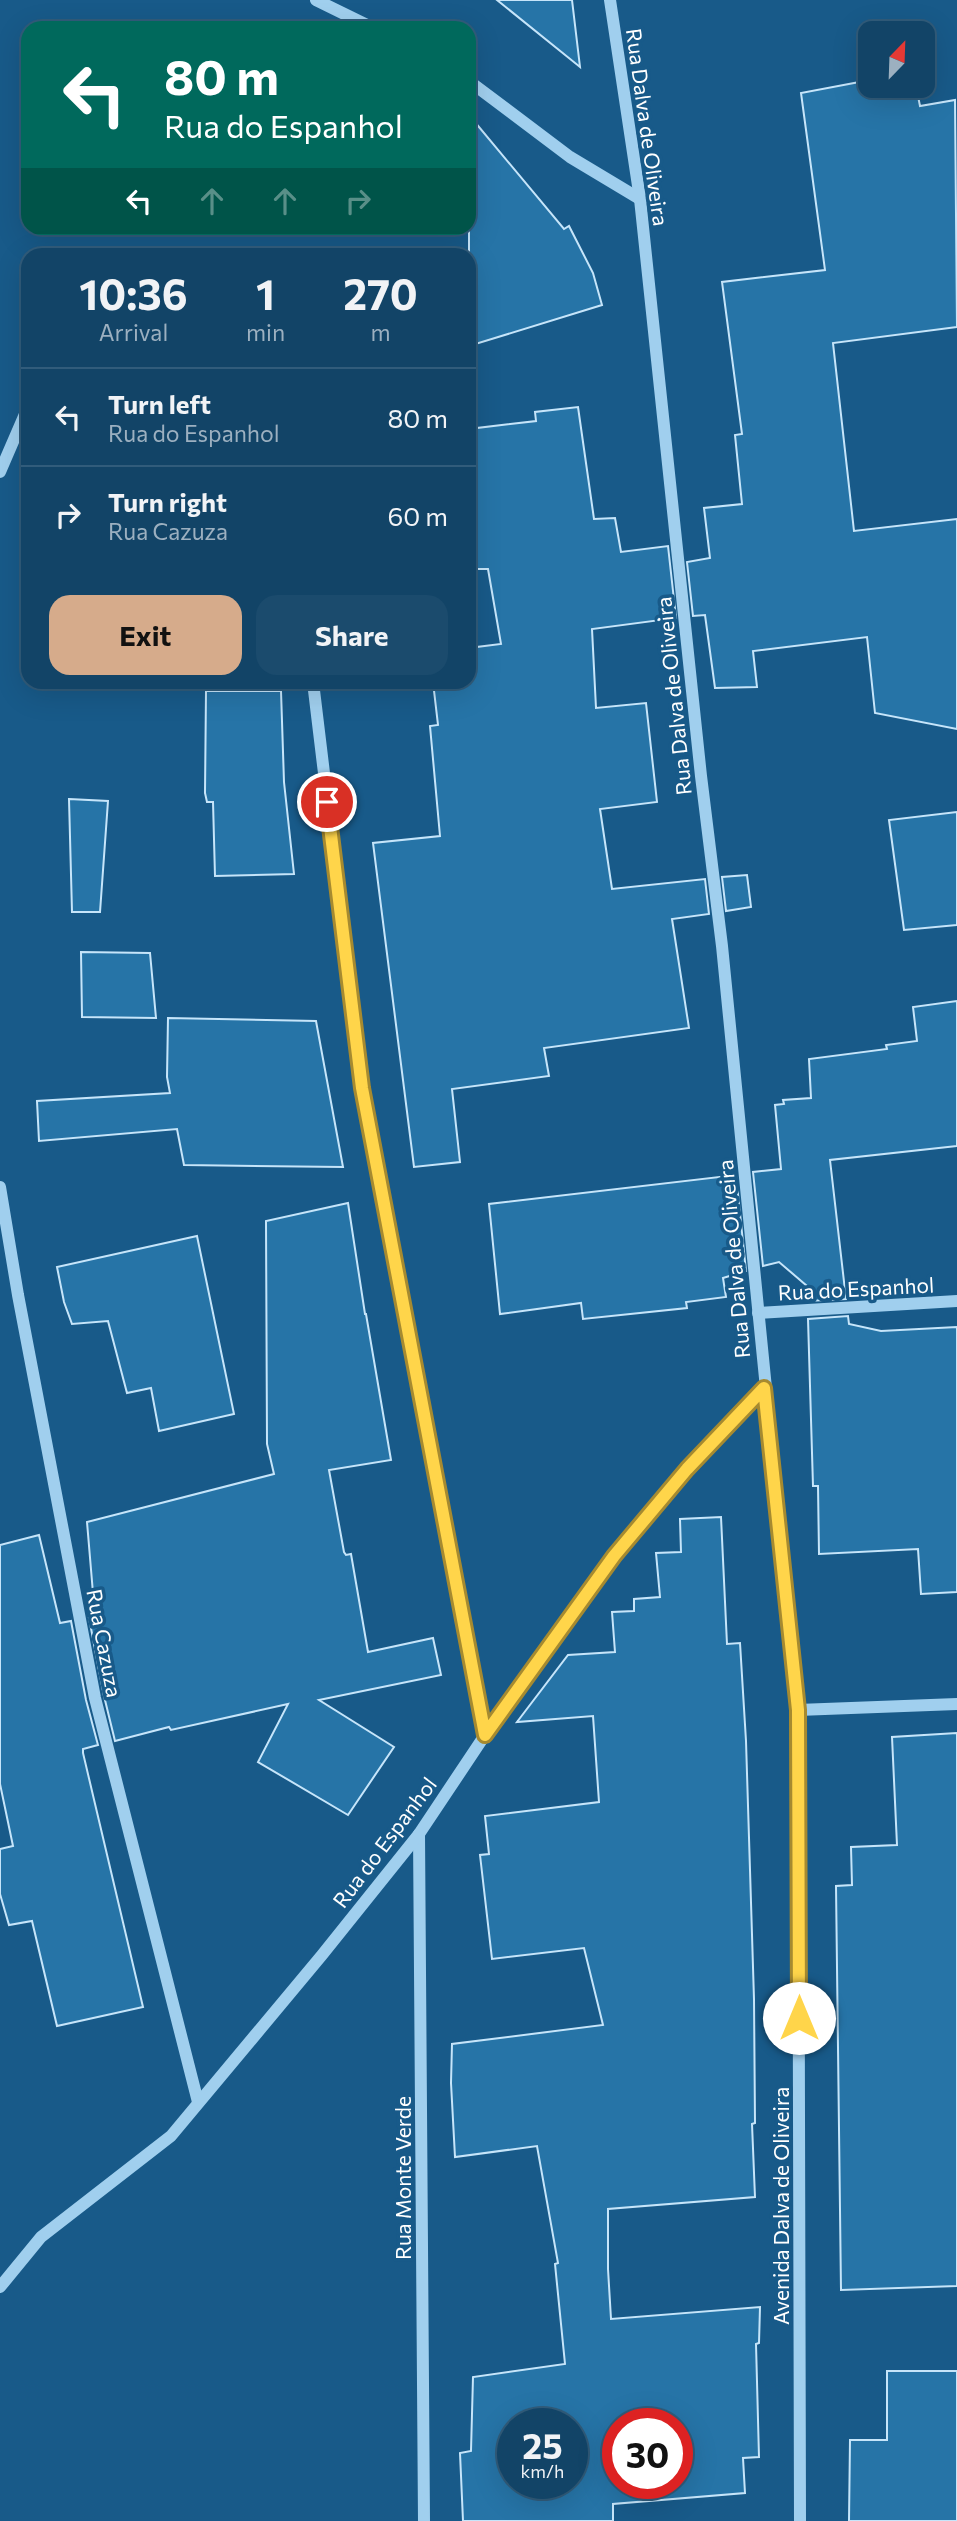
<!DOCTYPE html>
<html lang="en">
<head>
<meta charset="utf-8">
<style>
  :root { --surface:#124467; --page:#1b4b6d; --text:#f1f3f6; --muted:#9cb0c0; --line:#315c7b; --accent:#d6ab8b }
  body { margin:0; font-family:Commissioner,sans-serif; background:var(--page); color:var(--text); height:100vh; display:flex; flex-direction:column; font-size:26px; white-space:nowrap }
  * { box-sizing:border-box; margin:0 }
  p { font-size:23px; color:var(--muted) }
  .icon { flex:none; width:38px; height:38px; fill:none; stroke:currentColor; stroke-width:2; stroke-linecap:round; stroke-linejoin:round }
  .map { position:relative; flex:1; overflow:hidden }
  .side { position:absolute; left:21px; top:248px; width:455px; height:441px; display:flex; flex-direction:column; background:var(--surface); border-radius:21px; box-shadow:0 7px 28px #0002,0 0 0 2px var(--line) }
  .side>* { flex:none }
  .hud { position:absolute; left:21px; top:21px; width:455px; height:214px; border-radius:21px; box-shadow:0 7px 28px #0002,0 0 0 2px var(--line); background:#00695c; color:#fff; overflow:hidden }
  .needle { width:46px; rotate:23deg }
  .controls { position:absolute; left:858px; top:21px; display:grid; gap:14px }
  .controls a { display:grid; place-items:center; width:77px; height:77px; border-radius:14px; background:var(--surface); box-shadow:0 7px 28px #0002,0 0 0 2px var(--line); font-size:35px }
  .speed { position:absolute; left:497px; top:2408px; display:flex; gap:14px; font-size:35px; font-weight:700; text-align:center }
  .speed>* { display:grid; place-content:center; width:91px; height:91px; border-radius:50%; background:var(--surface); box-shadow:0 7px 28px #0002,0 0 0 2px var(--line); line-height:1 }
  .speed small { font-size:18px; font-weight:400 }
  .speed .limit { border:10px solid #d22; background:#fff; color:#111 }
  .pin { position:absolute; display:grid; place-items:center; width:60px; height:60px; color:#fff; margin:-30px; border:4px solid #fff; border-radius:50%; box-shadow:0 2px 7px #0007 }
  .me { position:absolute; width:77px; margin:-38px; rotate:0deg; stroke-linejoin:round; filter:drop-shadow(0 0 5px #0008) }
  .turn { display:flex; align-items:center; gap:24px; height:147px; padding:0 28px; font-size:32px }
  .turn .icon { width:91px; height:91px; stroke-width:2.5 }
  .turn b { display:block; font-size:49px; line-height:60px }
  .lanes { display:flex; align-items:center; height:66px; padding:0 28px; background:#0003; justify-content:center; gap:35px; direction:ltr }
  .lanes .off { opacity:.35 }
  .eta { display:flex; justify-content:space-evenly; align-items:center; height:119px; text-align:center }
  .eta b { font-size:42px; font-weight:700; line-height:49px }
  .cta { display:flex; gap:14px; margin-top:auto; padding:14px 28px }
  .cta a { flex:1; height:80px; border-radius:21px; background:var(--accent); color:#111; font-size:28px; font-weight:700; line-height:80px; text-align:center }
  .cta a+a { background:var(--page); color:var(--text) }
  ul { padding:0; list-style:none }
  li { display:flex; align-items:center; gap:21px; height:98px; padding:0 28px; border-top:2px solid var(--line) }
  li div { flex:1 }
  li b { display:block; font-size:26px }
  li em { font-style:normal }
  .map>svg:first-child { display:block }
  .building { fill:#2674a7; stroke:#c6e5fa; stroke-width:2; fill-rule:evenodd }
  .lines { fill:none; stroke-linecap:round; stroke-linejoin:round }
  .minor { stroke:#a0cfee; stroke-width:12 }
  .route-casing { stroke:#a68a30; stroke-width:18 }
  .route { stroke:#ffd54a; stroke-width:12 }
  .labels { text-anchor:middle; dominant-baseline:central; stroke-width:7; stroke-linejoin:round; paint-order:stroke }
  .street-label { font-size:21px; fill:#fff; stroke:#185a89 }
</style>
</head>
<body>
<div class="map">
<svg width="957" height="2521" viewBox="0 0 957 2521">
  <rect width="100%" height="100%" fill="#185a89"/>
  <g class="building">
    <path d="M497,0H572L580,67Z"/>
    <path d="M870,80V86H916L920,106L955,100L957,327L833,343L854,531L957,519V729L875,713L867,637L753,651L757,687L715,688L705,615L693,616L687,562L710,558L704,508L742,504L735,435L742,434L722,282L825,270L801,93Z"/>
    <path d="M469,115L564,229L569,226L593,273L602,305L469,346Z"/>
    <path d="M578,407L594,519L615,518L621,552L668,546L676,618L592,629L596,708L646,703L657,802L600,809L612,889L705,879L709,914L672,919L689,1028L544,1048L549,1076L452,1089L460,1162L414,1167L373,843L440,836L430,726L438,725L433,682H469V648L501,644L488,569H469V429L536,421L535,412Z"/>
    <path d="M206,691H281L284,782L294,874L215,876L213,802H207L205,793Z"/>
    <path d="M69,799L108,801L100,912H72Z"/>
    <path d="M957,812V925L904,930L889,820Z"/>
    <path d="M747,875L751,907L726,911L722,877Z"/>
    <path d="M81,952L150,953L156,1018L82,1017Z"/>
    <path d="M957,1001V1146L830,1160L846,1299L807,1301V1286L779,1262L763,1266L753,1172L781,1169L775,1105L784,1104L783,1100L811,1098L809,1059L887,1049L886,1045L917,1041L913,1007Z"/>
    <path d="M168,1018L316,1021L343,1167L184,1165L177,1129L39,1141L37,1101L170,1093L167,1077Z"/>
    <path d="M736,1175L746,1271L723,1278L726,1297L686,1302L687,1308L583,1319L581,1303L500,1314L489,1204Z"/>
    <path d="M348,1203L365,1314H366L391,1460L329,1470L344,1552L346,1555L351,1554L368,1652L433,1638L441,1675L319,1700L394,1747L348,1815L258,1762L288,1704L171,1730L169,1727L115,1741L104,1696L89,1618L95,1617L87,1522L274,1474L267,1444L266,1221Z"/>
    <path d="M197,1236L234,1414L159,1431L151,1388L127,1393L108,1321L72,1324L64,1302L57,1267Z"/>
    <path d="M848,1316L849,1324L881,1331L957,1327V1592L921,1594L918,1549L819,1554L818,1486H813L808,1319Z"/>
    <path d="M721,1517L727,1644L740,1643L746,1741L754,1999L755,2123L752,2124L755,2197L608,2209V2269L611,2319L760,2307L759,2343L756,2344L759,2457L743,2458L745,2493L613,2504V2521H463L460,2453L471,2451L473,2377L565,2364L555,2264L558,2263L537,2146L455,2157L451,2083L452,2044L603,2025L584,1948L492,1959L480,1855L489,1854L485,1816L599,1802L593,1716L517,1722L568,1655L615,1652L612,1612L634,1611V1599L660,1597L656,1553L681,1552L680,1519ZM513,2424H572V2483H513ZM618,2424H677V2483H618Z"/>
    <path d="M39,1535L60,1623L71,1621L86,1700L98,1745L83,1749V1753L143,2007L57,2026L32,1921L9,1925L0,1894V1849L13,1846L0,1784V1545Z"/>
    <path d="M957,1733V2286L841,2290L836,1886L852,1885L851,1847L897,1845L892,1737Z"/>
    <path d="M887,2371H957V2521H849L850,2440H887Z"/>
  </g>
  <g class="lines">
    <g class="minor">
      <path d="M316,0L373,28"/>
      <path d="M610,0L640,199L701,776L722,946L798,1710L800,2521"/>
      <path d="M469,81L570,157L640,199"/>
      <path d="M0,472L28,407"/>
      <path d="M313,682L362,1088L485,1735"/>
      <path d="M0,1187L18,1295L95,1698L198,2102"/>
      <path d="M758,1313L957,1301"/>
      <path d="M798,1710L957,1704"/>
      <path d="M419,1834L424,2521"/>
      <path d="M0,2287L41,2237L171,2136L322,1955L419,1834L485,1735L614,1556L687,1469L764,1388"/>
    </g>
  </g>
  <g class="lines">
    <defs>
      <path id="route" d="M327,802L362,1088L485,1735L614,1556L687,1469L764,1388L798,1710L799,2018"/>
    </defs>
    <use href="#route" class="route-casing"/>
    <use href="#route" class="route"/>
  </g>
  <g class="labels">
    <g class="street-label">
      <text transform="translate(648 127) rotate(82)">Rua Dalva de Oliveira</text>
      <text transform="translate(673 696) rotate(-96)">Rua Dalva de Oliveira</text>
      <text transform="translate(733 1259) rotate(-95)">Rua Dalva de Oliveira</text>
      <text transform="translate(856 1288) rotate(-3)">Rua do Espanhol</text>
      <text transform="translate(105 1643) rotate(79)">Rua Cazuza</text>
      <text transform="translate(384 1842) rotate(-53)">Rua do Espanhol</text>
      <text transform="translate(402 2178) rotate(-90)">Rua Monte Verde</text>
      <text transform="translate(780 2206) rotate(-90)">Avenida Dalva de Oliveira</text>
    </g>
  </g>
</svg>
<div class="controls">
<a><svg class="needle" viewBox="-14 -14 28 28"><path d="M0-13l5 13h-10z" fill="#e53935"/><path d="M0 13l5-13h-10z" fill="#9cb0c0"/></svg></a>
</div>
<div class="speed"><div>25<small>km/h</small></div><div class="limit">30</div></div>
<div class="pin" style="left:327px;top:802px;background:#d93025"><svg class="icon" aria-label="arrive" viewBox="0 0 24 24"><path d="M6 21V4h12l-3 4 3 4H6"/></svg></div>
<svg class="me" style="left:799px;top:2018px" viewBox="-20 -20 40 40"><circle r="19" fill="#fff"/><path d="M0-13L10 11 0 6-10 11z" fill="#ffd54a"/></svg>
<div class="hud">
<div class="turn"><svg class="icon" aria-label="left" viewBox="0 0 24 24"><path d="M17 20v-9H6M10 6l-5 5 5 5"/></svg><div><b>80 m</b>Rua do Espanhol</div></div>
<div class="lanes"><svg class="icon" aria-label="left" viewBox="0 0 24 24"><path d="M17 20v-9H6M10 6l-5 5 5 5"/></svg><svg class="icon off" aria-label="ahead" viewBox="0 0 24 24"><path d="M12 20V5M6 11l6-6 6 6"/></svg><svg class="icon off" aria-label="ahead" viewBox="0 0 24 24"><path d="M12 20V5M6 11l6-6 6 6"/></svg><svg class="icon off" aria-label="right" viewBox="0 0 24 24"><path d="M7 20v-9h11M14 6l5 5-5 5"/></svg></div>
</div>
<section class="side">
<div class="eta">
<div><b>10:36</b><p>Arrival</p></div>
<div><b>1</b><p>min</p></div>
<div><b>270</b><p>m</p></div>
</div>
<ul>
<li><svg class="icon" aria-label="left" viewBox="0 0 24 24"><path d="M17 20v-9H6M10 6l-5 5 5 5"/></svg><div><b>Turn left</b><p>Rua do Espanhol</p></div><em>80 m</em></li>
<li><svg class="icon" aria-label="right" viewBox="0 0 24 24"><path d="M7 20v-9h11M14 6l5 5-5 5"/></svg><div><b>Turn right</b><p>Rua Cazuza</p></div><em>60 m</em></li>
</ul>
<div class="cta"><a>Exit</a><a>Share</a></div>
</section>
</div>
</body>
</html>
